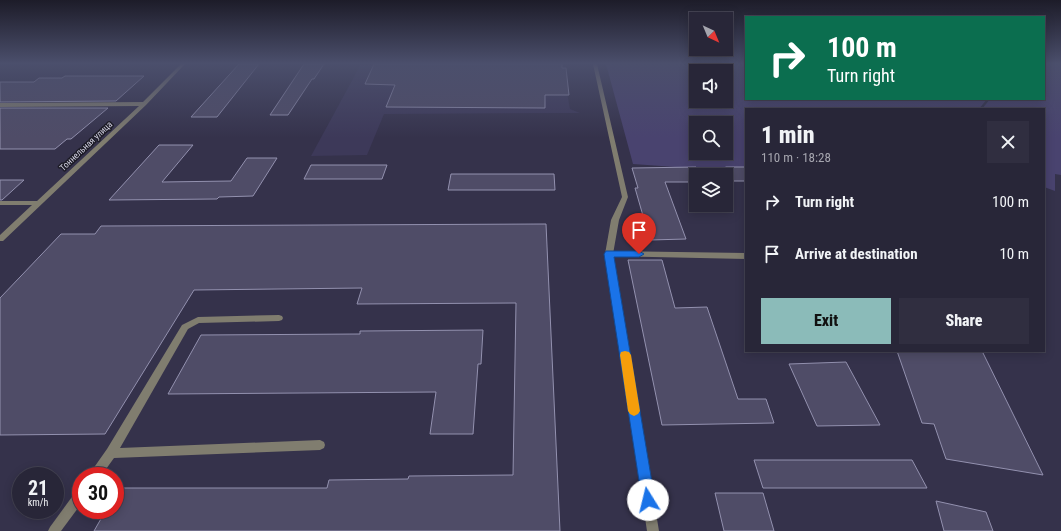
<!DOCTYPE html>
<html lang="en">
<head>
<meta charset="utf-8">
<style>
  :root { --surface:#282638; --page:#302e40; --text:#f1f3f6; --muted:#a5a5ae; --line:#444353; --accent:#8bbbb9 }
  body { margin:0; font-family:"Roboto Condensed",sans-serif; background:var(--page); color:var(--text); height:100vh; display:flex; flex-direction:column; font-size:15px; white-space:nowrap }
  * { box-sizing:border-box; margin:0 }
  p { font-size:13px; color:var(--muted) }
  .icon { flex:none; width:22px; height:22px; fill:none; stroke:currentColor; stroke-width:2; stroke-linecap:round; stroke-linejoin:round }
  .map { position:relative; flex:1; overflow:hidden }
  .panel { position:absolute; left:745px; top:108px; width:300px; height:244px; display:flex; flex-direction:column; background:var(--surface); border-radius:0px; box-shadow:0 2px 10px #0003,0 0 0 1px var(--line) }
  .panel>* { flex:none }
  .guide { position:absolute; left:745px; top:16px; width:300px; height:84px; border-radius:0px; box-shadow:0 2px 10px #0003,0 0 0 1px var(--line); background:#0b6e4f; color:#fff; overflow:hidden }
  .needle { width:26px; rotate:136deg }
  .buttons { position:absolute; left:689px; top:12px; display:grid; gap:8px }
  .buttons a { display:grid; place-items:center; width:44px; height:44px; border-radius:0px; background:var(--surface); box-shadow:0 2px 10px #0003,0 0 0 1px var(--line); font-size:20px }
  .speed { position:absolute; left:12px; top:467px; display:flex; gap:8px; font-size:20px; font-weight:700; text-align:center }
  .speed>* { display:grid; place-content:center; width:52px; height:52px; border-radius:50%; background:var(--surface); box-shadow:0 2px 10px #0003,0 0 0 1px var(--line); line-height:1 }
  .speed small { font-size:10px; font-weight:400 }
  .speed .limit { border:6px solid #d22; background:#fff; color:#111 }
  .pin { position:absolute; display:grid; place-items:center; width:34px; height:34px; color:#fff; margin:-41px -17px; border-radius:50% 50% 50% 0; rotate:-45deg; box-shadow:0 0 4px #0007 }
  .pin .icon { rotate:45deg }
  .me { position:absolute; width:44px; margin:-22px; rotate:351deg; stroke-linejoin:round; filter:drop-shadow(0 0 3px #0008) }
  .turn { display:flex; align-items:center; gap:14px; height:84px; padding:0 16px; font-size:18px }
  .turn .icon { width:52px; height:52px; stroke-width:2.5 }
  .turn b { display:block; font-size:28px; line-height:34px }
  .round { display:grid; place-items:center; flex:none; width:42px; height:42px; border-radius:0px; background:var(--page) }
  .overview { display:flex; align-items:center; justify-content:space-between; height:68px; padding:0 16px }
  h1 { font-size:24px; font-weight:800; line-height:30px }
  .primary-button { display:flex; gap:8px; margin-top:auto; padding:8px 16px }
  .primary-button a { flex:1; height:46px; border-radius:0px; background:var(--accent); color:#111; font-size:16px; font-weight:800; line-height:46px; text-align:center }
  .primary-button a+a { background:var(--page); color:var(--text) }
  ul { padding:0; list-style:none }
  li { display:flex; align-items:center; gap:12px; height:52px; padding:0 16px }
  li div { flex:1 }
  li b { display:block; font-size:15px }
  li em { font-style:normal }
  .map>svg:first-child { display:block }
  .built { fill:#3d3959 }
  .green { fill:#49436f; fill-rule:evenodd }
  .building { fill:#4f4c67; stroke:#9391af }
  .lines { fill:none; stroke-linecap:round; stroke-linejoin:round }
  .lane { fill:#807d6f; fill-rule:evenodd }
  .street { fill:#807d6f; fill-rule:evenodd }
  .route { fill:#1a73e8; stroke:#114b97 }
  .slow { fill:#f59e0b }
  .labels { text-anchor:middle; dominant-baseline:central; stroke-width:3; stroke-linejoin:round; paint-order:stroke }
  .far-street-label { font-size:9px; fill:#d2d1e1; stroke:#1d1c27 }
</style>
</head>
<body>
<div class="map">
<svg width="1061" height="531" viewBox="0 0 1061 531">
  <rect width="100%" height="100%" fill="#35324b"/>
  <path class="built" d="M361,64H562L570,109L580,113L384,114L367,155L311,156Z"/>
  <g class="green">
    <path d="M606,64H746V99H987L979,109H746V172L633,164ZM696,71H726V101H696ZM696,123H726V153H696Z"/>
    <path d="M1044,64H1061V175L1055,174V191L1044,187V109H982L990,99H1044Z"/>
  </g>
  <g class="building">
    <path d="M239,64H259L217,117H191Z"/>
    <path d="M304,64H324L314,79H312L288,115H270Z"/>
    <path d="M374,64H562V68H566L569,95H545V108L386,107L395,85L365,84Z"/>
    <path d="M65,76H144L116,101L0,102V82H34L39,78H62Z"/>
    <path d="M0,108H108L71,139H67L55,149H0Z"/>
    <path d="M159,145H193L162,182L231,181L247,158H277L253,196L219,197L217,199L109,200Z"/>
    <path d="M311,165H387L382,179H304Z"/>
    <path d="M696,167V182H665L686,239L650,240L635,188H638L632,168Z"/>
    <rect x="726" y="167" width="20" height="14"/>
    <path d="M451,174H554L555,190H448Z"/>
    <path d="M0,180H24L2,200H0Z"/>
    <path d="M546,224L560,531H94L106,510H115V493L118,488H327L329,480L408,479L409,476L513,475L516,303L357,304L362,288L194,290L105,434L0,435V298L61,234H95L101,226Z"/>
    <path d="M628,260H662L675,308L707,307L738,399H766L774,423L662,425Z"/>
    <path d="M483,330L481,364H478L473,434H430L436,392L168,394L201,335L360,334V331Z"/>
    <path d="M897,351H982L1043,475L946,459L934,424L922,423Z"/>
    <path d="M846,362L880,425L817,426L789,364Z"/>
    <path d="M754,460H912L927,488H763Z"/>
    <path d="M715,493H763L774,531H724Z"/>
    <path d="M936,501L986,512L993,531H944Z"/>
  </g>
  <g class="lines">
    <g class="lane">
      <path d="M609,251L746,253V259L606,256L605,254Z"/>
      <path d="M279,315L282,316L283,318L282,320L279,321L199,323L188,329L120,448L320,440L324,442L325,445L324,448L320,450L114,458L101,476H88L107,449L182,325L198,317Z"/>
      <path d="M81,488V504L61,531H48L50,527L77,490Z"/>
    </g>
    <g class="street">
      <path d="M181,64H185L146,105L3,241H0V235L32,205H0V201H37L139,106L0,107V103L143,102Z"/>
      <path d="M593,64H597L628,197L619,220L613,254L659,531H647L605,254L611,220L622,197Z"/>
    </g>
  </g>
  <linearGradient id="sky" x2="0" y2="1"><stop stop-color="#1d1c29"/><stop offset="0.46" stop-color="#4b4f6c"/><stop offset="1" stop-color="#4b4f6c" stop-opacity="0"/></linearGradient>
  <rect width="1061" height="138" fill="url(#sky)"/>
  <path class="route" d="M606,251H639L644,254L639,257H614L655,500L653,505L648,507L644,505L642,500L604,254Z"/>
  <path class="slow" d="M625,351L629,352L631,355L640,411L638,414L634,416L630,414L628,411L620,355L621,352Z"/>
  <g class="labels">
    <g class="far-street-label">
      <text transform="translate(86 146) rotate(-43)">Тоннельная улица</text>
    </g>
  </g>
</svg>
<div class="buttons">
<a><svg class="needle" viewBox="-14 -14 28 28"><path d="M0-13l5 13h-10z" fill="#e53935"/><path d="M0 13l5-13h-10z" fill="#a5a5ae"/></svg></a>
<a><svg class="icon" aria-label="sound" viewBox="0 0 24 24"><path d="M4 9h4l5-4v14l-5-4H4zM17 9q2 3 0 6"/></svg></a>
<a><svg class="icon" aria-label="search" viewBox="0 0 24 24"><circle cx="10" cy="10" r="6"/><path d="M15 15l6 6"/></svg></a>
<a><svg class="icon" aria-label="layers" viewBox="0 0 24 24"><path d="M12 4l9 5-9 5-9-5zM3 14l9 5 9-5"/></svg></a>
</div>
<div class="speed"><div>21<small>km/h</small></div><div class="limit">30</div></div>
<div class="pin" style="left:639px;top:254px;background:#d93025"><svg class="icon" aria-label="arrive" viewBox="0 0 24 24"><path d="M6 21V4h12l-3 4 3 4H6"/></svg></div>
<svg class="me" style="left:648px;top:500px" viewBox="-20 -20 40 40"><circle r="19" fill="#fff"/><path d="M0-13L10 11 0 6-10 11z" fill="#1a73e8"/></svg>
<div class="guide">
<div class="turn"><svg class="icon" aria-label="right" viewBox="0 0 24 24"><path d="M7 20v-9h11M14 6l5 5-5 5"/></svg><div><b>100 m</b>Turn right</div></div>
</div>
<section class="panel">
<div class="overview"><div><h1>1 min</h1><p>110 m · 18:28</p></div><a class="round"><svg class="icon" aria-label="close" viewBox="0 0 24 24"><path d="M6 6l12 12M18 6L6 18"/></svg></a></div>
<ul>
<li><svg class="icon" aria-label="right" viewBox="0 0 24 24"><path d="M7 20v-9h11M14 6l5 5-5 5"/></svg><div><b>Turn right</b></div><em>100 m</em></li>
<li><svg class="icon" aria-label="arrive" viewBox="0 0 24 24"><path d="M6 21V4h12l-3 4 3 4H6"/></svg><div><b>Arrive at destination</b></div><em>10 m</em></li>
</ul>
<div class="primary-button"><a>Exit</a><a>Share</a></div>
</section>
</div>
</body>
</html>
